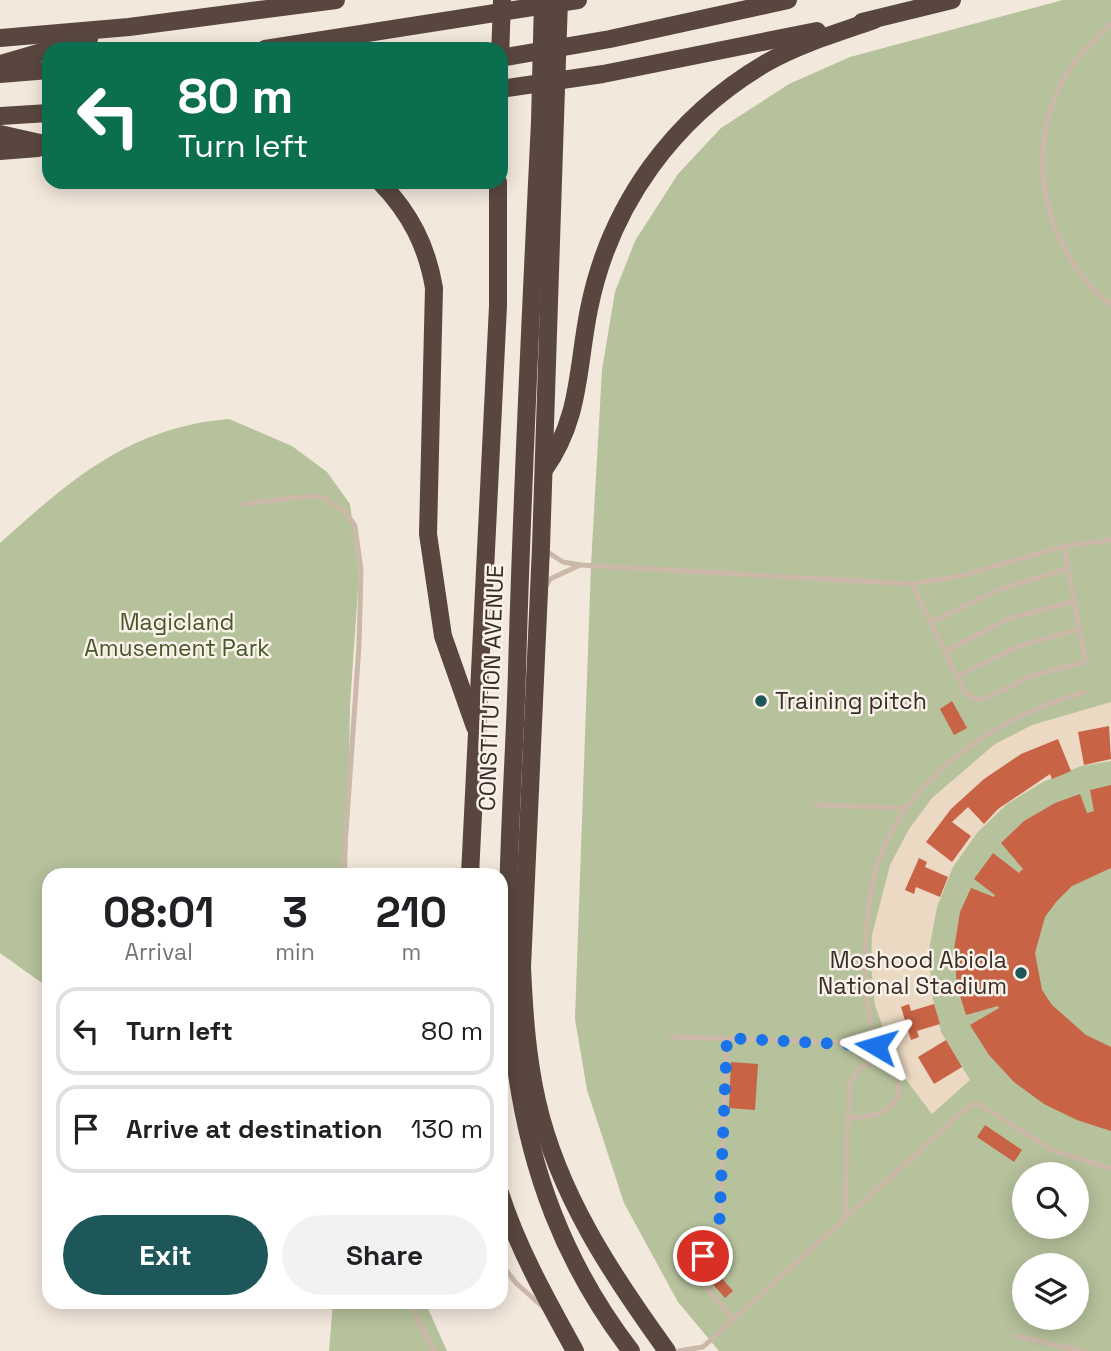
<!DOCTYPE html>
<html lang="en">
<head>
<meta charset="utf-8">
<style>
  :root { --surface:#fff; --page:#f2f2f2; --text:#202124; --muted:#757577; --line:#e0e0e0; --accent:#1d575a }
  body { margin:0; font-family:"Space Grotesk",sans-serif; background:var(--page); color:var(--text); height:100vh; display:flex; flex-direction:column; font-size:26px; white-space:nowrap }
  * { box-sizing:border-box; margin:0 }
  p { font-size:23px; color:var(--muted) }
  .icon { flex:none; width:38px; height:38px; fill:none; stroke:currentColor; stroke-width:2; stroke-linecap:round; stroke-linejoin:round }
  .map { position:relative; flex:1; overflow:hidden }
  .details { position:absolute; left:42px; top:868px; width:466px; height:441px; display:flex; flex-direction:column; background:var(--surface); border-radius:21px; box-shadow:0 4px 18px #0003 }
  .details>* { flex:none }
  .hud { position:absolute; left:42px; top:42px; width:466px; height:147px; border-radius:21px; box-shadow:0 4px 18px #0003; background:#0b6e4f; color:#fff; overflow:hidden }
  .tools { position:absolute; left:1012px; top:1162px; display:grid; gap:14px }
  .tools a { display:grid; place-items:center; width:77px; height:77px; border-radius:50%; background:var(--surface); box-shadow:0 4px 18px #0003; font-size:35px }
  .pin { position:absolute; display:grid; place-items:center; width:60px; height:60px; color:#fff; margin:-30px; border:4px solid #fff; border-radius:50%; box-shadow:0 2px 7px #0007 }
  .me { position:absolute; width:77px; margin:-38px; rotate:277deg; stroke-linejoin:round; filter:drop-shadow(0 0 5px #0008) }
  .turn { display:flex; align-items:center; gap:24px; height:147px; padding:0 21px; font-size:32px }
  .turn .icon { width:91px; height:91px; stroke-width:2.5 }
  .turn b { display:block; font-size:49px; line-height:60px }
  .eta { display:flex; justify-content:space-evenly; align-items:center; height:119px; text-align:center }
  .eta b { font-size:42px; font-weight:700; line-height:49px }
  .cta { display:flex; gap:14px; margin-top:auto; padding:14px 21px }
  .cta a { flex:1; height:80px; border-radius:42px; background:var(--accent); color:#fff; font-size:28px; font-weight:700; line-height:80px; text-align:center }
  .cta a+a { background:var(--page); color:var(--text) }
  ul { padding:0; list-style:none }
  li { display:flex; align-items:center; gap:21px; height:88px; margin:0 14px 10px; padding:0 7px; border:4px solid var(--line); border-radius:21px }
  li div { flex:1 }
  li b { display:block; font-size:26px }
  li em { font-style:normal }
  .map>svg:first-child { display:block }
  .green { fill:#b6c29c; fill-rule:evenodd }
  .plaza { fill:#ebd9c3 }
  .building { fill:#c86345 }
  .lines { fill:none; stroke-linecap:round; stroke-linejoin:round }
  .lane { stroke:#cbb8a8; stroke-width:5 }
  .highway { stroke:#59473f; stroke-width:18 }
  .highway-bridge { stroke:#59473f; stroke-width:18 }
  .route { stroke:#1a73e8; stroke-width:12; stroke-dasharray:0 21.6 }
  .poi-dot { fill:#1d575a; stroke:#faf2e9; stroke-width:2.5 }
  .labels { text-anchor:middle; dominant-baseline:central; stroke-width:5; stroke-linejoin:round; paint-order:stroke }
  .park-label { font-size:23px; fill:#47572c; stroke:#faf2e9 }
  .street-label { font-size:23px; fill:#382d28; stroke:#faf2e9 }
  .poi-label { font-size:23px; fill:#382d28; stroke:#faf2e9; text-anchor:start }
</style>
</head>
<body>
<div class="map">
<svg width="1111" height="1351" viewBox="0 0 1111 1351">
  <rect width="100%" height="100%" fill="#f3e8dc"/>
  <g class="green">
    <path d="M1063,0H1111V1351H719L678,1302L624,1203L587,1090L575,1019L591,565L602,370L615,292L635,241L678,174L721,128L789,84L850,57ZM1024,1174H1076V1227H1024ZM1024,1265H1076V1318H1024Z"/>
    <path d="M229,419L292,446L327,472L350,504L359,574L350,705L347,875H49V988L0,953V543C70,480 130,427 229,419Z"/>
    <path d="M333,1302H425L447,1351H329Z"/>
  </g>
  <path class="plaza" d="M1111,702V761L1081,766L1043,782L1007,804L977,833L953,867L937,907L929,950L932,995L941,1032L970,1080L932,1114L898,1069L875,1005L871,966L872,935L890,865L909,829L932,798L995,744L1032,725Z"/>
  <g class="building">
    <path d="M952,701L967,728L954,735L940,709Z"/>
    <path d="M1109,726L1111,759L1084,765L1078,732Z"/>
    <path d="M1058,739L1071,771L1052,779L1050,774L998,809L984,824L968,807L952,822L971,836L952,862L926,842L951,809L984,779L1021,754Z"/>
    <path d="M1111,785V868L1072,886L1056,902L1045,917L1035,953L1042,990L1052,1005L1086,1035L1111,1047V1131L1077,1120L1044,1104L1014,1082L989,1055L970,1025L999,1008L998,1006L966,1015L957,986L954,949L960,912L971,888L994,897L995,895L974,879L993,853L1019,873L1023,869L1001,843L1024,821L1055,803L1080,794L1087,813L1094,811L1090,790Z"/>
    <path d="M919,858L927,862L925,867L948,877L940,897L916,887L914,894L905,890Z"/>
    <path d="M909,1004L911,1011L934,1004L940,1024L917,1031L919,1037L911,1040L901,1007Z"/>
    <path d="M946,1040L962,1067L934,1084L918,1057Z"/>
    <path d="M731,1062L758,1064L755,1110L729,1108Z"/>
    <path d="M985,1125L1022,1150L1014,1162L977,1137Z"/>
    <path d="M711,1266L733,1291L725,1298L703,1273Z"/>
  </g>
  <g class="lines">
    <g class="lane">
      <path d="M1111,24C1091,43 1072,61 1060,86C1023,160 1048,255 1111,305"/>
      <path d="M244,504L311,496L324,498L346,513L355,526L361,570L359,646L343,875"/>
      <path d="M546,551L563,562L581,565L912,584L965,575L1064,546L1111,540"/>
      <path d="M912,584L965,693L975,699H984L1031,676L1084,662L1085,659L1064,546"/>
      <path d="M546,586L550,579L578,566"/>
      <path d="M932,622L998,590L1068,568"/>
      <path d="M946,651L1008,619L1075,601"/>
      <path d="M958,676L1019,646L1081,629"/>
      <path d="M816,805L906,808"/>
      <path d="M672,1037L839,1042L876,1046"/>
      <path d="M727,1038L719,1232L715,1245L697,1266V1277L733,1319"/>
      <path d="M848,1117C869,1118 886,1115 898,1097C902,1080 891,1067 875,1061"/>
      <path d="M845,1218L849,1085L859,1068L875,1061C876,1032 865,1006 865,977C865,945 866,908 874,877C899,779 993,719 1084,692"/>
      <path d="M500,1262L516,1283L544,1308"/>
      <path d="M410,1302L434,1351"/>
      <path d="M1016,1336L1083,1351"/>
      <path d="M678,1351L703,1347L971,1104H979L1054,1151L1111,1168"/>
    </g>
    <g class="highway">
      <path d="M862,22L952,0"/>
      <path d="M0,38L129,27L336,0"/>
      <path d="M53,49L89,39"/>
      <path d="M265,49L578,0"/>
      <path d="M500,58L610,39L788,0"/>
      <path d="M0,64L49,50"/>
      <path d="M0,74L49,70"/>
      <path d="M500,89L603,74L817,31"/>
      <path d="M0,116L49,113"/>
      <path d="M555,119L541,547L522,967C524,1012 527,1057 537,1101C558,1194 612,1275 667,1351"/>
      <path d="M540,122C531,305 522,488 517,671C510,914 471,1142 631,1351"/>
      <path d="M0,134L49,145"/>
      <path d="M0,151L38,148"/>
      <path d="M380,182C410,213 427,246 434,288L428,534L443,636L475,727"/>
      <path d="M544,470C581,418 577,368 589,309C610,204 674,117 766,63C799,44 837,33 874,20"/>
      <path d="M470,875L498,306V182"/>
      <path d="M500,1193C518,1249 547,1300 575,1351"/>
    </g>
    <g class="highway-bridge">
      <path d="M500,59L502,0"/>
      <path d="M555,119L559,0"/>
      <path d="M540,122L543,0"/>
    </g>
  </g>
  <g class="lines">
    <path class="route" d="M703,1256L715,1245L719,1233L727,1038L876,1046"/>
  </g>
  <g class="poi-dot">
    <circle cx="761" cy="701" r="7"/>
    <circle cx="1021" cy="973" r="7"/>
  </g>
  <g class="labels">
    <g class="park-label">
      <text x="177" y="622">Magicland<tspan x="177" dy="26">Amusement Park</tspan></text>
    </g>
    <g class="street-label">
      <text transform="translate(491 688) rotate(-88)">CONSTITUTION AVENUE</text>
    </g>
    <g class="poi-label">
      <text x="775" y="701">Training pitch</text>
      <text x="1007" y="960" text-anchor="end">Moshood Abiola<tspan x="1007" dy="26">National Stadium</tspan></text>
    </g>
  </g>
</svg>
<div class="tools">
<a><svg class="icon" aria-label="search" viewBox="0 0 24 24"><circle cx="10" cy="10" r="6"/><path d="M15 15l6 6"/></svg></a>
<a><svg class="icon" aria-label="layers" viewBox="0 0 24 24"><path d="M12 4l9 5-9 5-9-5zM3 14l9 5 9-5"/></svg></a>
</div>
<div class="pin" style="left:703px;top:1256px;background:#d93025"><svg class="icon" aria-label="arrive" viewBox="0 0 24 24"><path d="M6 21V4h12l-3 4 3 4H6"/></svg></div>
<svg class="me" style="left:876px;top:1046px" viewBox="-20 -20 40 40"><path d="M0-17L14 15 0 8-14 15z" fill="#1a73e8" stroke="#fff" stroke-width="4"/></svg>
<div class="hud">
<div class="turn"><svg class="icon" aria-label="left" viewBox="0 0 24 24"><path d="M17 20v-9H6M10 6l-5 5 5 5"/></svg><div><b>80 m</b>Turn left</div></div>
</div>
<section class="details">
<div class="eta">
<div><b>08:01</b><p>Arrival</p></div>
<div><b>3</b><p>min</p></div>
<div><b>210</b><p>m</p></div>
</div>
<ul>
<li><svg class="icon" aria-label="left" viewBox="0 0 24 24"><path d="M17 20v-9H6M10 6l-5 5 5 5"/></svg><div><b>Turn left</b></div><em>80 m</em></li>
<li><svg class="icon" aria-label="arrive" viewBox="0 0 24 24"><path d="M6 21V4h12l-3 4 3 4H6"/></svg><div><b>Arrive at destination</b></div><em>130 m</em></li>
</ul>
<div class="cta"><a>Exit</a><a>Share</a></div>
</section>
</div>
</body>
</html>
